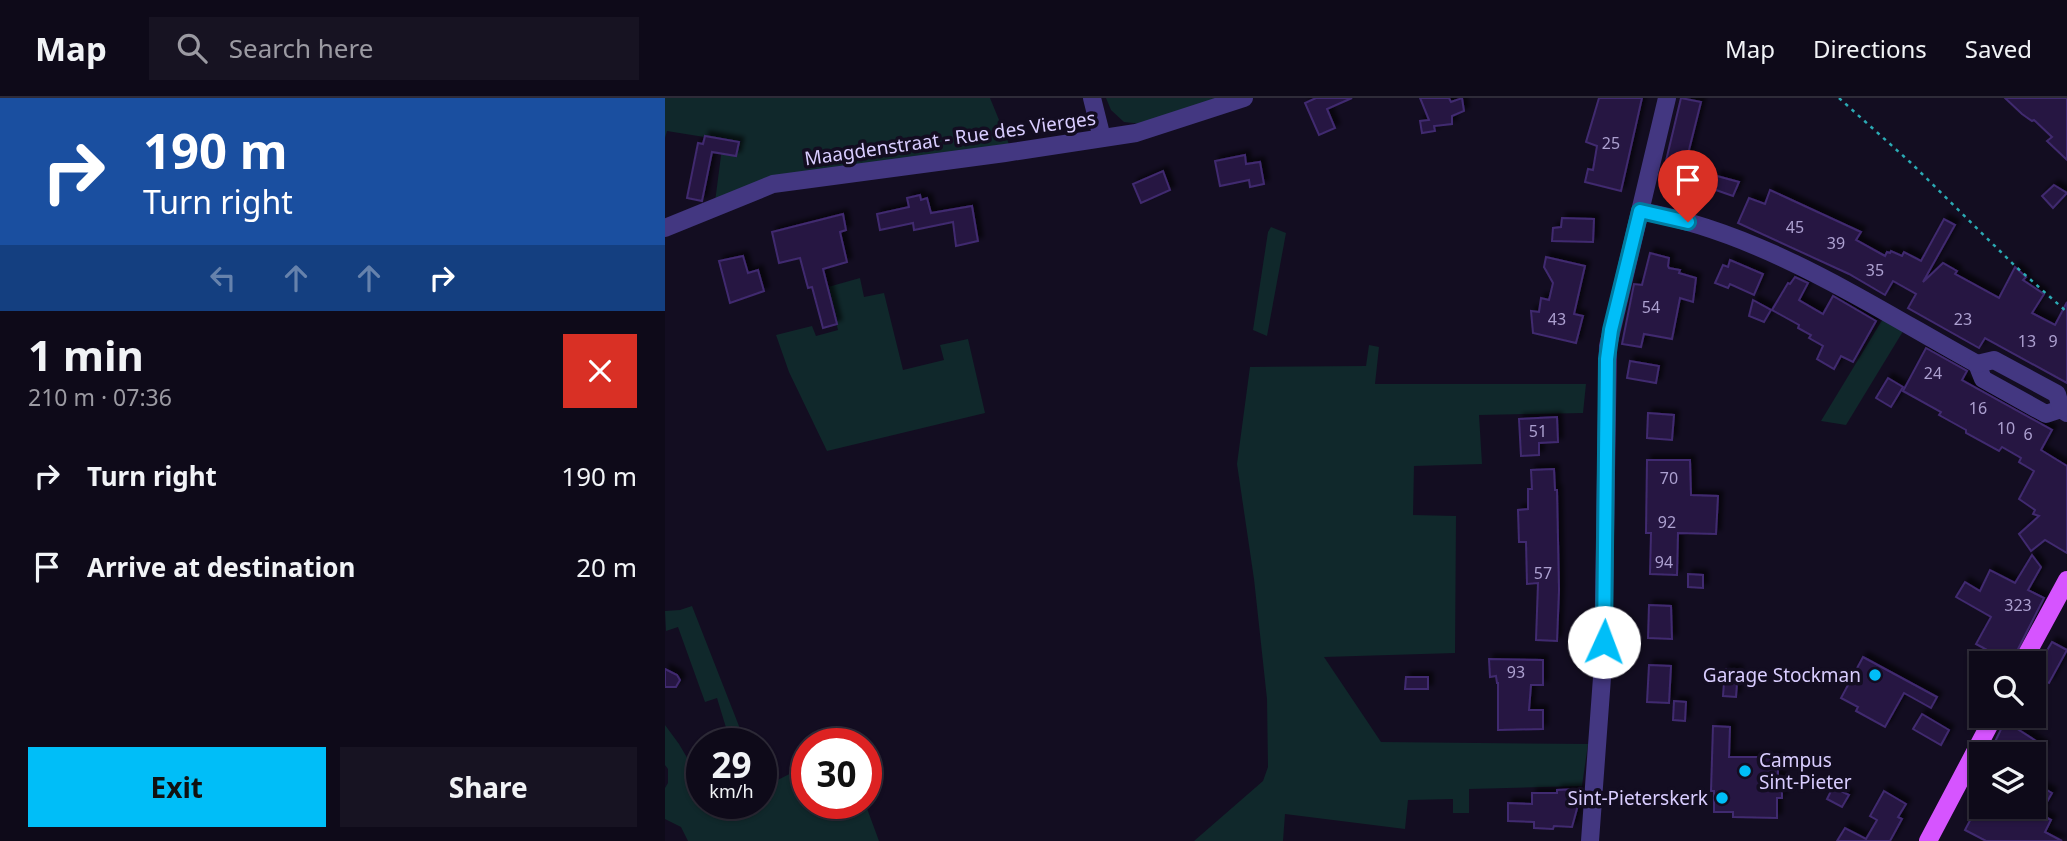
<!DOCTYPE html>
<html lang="en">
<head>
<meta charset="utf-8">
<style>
  :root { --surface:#0e0a19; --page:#171322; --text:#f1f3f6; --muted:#9b9aa2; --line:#2e2b38; --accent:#00bef8 }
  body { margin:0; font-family:"Noto Sans",sans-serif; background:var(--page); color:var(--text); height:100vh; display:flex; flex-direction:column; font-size:26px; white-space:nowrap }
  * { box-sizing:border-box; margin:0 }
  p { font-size:23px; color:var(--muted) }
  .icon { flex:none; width:38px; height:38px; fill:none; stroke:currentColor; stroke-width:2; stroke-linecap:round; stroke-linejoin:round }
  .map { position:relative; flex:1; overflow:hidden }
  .panel { display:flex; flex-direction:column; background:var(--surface); width:665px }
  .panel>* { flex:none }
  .hud { background:#1a4fa0; color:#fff; overflow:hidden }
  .fabs { position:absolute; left:1304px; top:553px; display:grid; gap:14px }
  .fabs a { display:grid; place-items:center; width:77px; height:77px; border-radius:0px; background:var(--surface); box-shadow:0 2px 5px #0004,0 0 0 2px var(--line); font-size:35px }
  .speed { position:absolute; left:21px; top:630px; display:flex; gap:14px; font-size:35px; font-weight:700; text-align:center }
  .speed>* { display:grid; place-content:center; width:91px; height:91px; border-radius:50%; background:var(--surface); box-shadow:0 2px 5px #0004,0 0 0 2px var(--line); line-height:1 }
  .speed small { font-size:18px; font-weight:400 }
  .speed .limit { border:10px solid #d22; background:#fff; color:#111 }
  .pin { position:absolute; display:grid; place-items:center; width:60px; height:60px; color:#fff; margin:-72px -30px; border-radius:50% 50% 50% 0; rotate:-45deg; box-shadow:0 0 7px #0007 }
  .pin .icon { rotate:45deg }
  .me { position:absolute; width:77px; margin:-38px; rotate:2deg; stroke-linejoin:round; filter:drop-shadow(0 0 5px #0008) }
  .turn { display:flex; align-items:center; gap:24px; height:147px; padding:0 28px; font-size:32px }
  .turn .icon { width:91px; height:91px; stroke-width:2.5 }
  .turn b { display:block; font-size:49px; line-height:60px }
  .lanes { display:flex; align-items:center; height:66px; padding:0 28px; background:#0003; justify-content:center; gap:35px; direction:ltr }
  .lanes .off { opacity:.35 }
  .round { display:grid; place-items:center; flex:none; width:74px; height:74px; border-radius:0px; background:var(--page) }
  .summary { display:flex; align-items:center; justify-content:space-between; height:119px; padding:0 28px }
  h1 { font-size:42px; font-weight:700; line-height:52px }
  .primary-button { display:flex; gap:14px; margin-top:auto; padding:14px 28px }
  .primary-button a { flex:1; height:80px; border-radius:0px; background:var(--accent); color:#111; font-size:28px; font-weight:700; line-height:80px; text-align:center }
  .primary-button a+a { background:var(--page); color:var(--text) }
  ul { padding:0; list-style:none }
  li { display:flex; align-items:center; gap:21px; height:91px; padding:0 28px }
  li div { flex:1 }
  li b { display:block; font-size:26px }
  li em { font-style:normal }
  header { display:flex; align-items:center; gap:42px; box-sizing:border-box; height:98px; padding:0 35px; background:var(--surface); border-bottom:2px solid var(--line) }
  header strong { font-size:33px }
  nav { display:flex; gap:38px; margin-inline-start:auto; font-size:24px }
  .search { width:490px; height:63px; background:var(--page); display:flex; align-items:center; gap:18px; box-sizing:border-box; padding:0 24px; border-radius:0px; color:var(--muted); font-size:26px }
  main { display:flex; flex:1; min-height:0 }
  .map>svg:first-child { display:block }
  .green { fill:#10282b }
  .building { fill:#261842; stroke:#412a6f; stroke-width:2; filter:url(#shadow) }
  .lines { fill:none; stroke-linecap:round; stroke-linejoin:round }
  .path { stroke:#2baab4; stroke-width:2.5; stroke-dasharray:3.5 5; stroke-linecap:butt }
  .minor { stroke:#433781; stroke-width:18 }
  .major { stroke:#d654ff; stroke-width:18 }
  .route-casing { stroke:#007ca1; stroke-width:18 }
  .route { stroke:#00bef8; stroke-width:12 }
  .poi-dot { fill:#00bef8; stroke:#130d21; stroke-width:2.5 }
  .labels { text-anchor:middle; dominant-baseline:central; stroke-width:7; stroke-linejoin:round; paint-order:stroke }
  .number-label { font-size:16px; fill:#aca0d0 }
  .street-label { font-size:19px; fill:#d9cdff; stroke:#130d21 }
  .poi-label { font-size:19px; fill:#d9cdff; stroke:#130d21; text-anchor:end }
</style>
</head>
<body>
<header>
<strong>Map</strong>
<div class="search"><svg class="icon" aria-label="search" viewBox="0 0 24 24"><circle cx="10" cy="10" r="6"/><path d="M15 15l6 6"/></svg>Search here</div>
<nav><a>Map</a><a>Directions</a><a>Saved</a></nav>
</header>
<main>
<section class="panel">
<div class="hud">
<div class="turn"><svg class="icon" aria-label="right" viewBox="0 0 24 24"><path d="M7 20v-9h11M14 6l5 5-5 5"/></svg><div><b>190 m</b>Turn right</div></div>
<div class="lanes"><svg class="icon off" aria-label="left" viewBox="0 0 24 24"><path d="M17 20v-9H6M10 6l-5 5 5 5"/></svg><svg class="icon off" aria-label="ahead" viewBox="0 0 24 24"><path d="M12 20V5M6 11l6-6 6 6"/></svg><svg class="icon off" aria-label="ahead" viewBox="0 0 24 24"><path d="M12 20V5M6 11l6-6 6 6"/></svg><svg class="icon" aria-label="right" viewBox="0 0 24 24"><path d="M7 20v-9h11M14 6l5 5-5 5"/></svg></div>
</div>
<div class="summary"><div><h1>1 min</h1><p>210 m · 07:36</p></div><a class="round" style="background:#d93025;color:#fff"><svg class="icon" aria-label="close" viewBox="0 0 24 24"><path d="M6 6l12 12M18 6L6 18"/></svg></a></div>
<ul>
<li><svg class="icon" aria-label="right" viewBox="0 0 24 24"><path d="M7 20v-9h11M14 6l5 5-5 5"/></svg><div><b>Turn right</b></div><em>190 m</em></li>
<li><svg class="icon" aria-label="arrive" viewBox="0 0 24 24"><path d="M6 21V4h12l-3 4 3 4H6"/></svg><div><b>Arrive at destination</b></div><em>20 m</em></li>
</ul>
<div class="primary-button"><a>Exit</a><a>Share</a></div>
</section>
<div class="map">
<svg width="1402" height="743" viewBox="0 0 1402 743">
  <defs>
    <filter id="shadow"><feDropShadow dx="4.5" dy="-4.5" stdDeviation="2" flood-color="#0009"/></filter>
  </defs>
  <rect width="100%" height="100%" fill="#130d21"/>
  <g class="green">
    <path d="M0,0H325L346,51L50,104L58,42L2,33L0,40Z"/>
    <path d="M441,0H559L477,26L459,24L446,12Z"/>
    <path d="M606,129L621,135L602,238L588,232L603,134Z"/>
    <path d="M195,180L199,199L219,195L238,272L279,262L275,247L303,241L320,315L162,353L124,274L111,237L147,228L151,238L173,232L163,189Z"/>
    <path d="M1219,219L1240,230L1181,327L1156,323Z"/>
    <path d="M704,247L714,249L710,286H921L918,315L814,317L817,366L749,368L748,417L791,418L790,555L659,559L716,644L923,646L917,688L804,691V715H788V701L743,702L740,731L620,716L618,743H529L598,683L603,669L602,601L589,481L572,366L585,269L701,268Z"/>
    <path d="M27,508L81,646H66L52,600L40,604L13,529L1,533L0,513L15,512Z"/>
    <path d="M0,627L14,646L37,685V705H96V685L99,689L142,667V705H200L214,743H23L16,729L0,721V690L3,685V671L0,667Z"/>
  </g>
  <g class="building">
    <path d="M651,0H687L662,11L670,30L654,37L640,5Z"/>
    <path d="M755,0H784L786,4L797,0L799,13L787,18V26L769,28L770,33L757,35L755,23L764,22Z"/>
    <path d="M934,0H977L956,93L920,84L923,71L928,72L932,48L921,44Z"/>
    <path d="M1016,0L1036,4L1019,72L1000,67Z"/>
    <path d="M1340,0H1402V62L1382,43L1387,39L1369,22L1367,23L1357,16Z"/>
    <path d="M40,38L74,44L71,58L47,54L37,103L22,100L33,45L38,46Z"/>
    <path d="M580,57L581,66L595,64L599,86L585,89L584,82L555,88L550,63Z"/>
    <path d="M498,73L505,92L476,105L468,86Z"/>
    <path d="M1052,78L1074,84L1068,98L1048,91Z"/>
    <path d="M1389,87L1402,95L1388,110L1377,98Z"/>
    <path d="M1105,92L1196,134L1191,142L1220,158L1222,154L1225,155L1226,153L1237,158L1239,154L1256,163L1279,121L1290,127L1258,184L1278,165L1292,173L1290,176L1334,200L1350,169L1361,179L1358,182L1379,196L1367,215L1390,227L1402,204V285L1320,240L1314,250L1243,210L1251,196L1228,183L1220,197L1184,176L1073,125L1084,100L1100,106Z"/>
    <path d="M255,97L256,102L262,100L266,115L307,108L313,143L291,148L288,124L249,132L248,125L215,132L212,116L244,109L242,100Z"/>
    <path d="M178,116L181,132L175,134L182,164L158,171L172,226L158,230L147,189L143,190L135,160L114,165L107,134Z"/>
    <path d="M897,120L929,121L928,144L887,143L888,130L896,129Z"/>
    <path d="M985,155L1004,160L1003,168L1004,170L1015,172L1014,175L1031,180L1028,204L1015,200L1007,241L979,236L976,249L957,246L969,186L977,187Z"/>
    <path d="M78,158L83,175L93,172L99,193L65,205L54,163Z"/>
    <path d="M881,159L920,168L909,216L918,218L911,245L868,235L866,213L874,214L876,200L884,202L888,185L879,169Z"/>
    <path d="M1065,162L1098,176L1089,197L1065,186L1063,190L1050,185L1058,167L1063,169Z"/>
    <path d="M1130,179L1143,185L1134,202L1158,216L1168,198L1211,223L1188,264L1176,258L1169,271L1152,261L1158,248L1144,240L1146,237L1133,230L1134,227L1107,212L1123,185L1125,186Z"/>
    <path d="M1088,202L1106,212L1099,224L1084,218Z"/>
    <path d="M1261,250L1302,273L1297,282L1387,332L1376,352L1402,368V455L1380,442L1366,453L1354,436L1374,418L1368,416L1370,412L1354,401L1369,373L1354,364L1356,360L1337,349L1334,353L1301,335V332L1274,317L1276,314L1238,293Z"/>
    <path d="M965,263L994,268L991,285L962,280Z"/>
    <path d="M1223,280L1238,289L1226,309L1211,300Z"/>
    <path d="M983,315L1009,317L1007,342L982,340Z"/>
    <path d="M892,319L893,344L874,345V357L856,358L854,321Z"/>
    <path d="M982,362H1025L1026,397L1053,398L1051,436L1013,435L1012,477L985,476L986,435H981Z"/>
    <path d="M889,371L890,392H892L894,492L892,543L871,542L873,485L862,486L861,444H854L853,412L863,411V391H867L866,372Z"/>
    <path d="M1367,457L1376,469L1363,492L1379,500L1346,565L1311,546L1326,519L1291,499L1300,484L1315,493L1325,472L1350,485Z"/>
    <path d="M1023,476L1038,477V490L1023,489Z"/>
    <path d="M984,507L1006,508L1007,541L983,540Z"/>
    <path d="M1387,544L1402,552L1384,585L1368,576Z"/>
    <path d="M1198,559L1272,599L1266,610L1239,595L1220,629L1191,613L1193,609L1176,600Z"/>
    <path d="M824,561L878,562V587H866L864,612H878V631L833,632V585H832L831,578L825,579Z"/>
    <path d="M984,567L1006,568L1004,605L982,604Z"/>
    <path d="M0,571L12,577L15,582L11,589H0Z"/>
    <path d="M1060,571L1073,572L1071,599L1058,598Z"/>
    <path d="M741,579H763V591H740Z"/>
    <path d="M1009,603L1021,604L1020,623L1008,622Z"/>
    <path d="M1257,616L1284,632L1276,647L1248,631Z"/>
    <path d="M1340,623L1379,648L1373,658L1351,645L1345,656H1324Z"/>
    <path d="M1048,628L1065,629L1064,659H1113V679H1117V700H1112V720L1068,719V714H1049V693H1046Z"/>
    <path d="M1368,684L1387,695L1375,716L1386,722L1380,734L1397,743H1321L1300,732L1312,709H1368Z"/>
    <path d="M1168,689L1184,697L1177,709L1162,701Z"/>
    <path d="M914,691L913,707L907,729L889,728L888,731L869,730V724L843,723V705L867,706V695H892V692Z"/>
    <path d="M1219,693L1241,706L1233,719L1237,721L1225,743H1172L1180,730L1201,741L1212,722L1205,718Z"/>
  </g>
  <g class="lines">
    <path class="path" d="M1174,0L1245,64L1349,167L1402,214"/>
    <g class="minor">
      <path d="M427,0L437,40"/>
      <path d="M975,113C1097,134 1205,207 1312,266L1318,281L1381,316L1396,311L1402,315"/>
      <path d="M0,130L108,86L340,55L471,35L579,0"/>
      <path d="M1312,266L1329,262L1392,296L1396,311"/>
      <path d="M925,743L938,566L943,248L1002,0"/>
    </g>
    <g class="major">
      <path d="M1357,565L1402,482"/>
      <path d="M1263,743L1329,618"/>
    </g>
  </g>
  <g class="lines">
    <defs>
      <path id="route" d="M939,544L942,261L946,232L975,113L1023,124"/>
    </defs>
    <use href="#route" class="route-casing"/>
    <use href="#route" class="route"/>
  </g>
  <g class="poi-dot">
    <circle cx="1210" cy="577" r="7"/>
    <circle cx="1080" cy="673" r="7"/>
    <circle cx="1057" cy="700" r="7"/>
  </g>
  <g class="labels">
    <g class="number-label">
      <text x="946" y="45">25</text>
      <text x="1130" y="129">45</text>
      <text x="1171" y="145">39</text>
      <text x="1210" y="172">35</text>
      <text x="986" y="209">54</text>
      <text x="892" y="221">43</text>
      <text x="1298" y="221">23</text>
      <text x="1362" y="243">13</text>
      <text x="1388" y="243">9</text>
      <text x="1268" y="275">24</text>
      <text x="1313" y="310">16</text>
      <text x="1341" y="330">10</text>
      <text x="873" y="333">51</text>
      <text x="1363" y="336">6</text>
      <text x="1004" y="380">70</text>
      <text x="1002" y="424">92</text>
      <text x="999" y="464">94</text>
      <text x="878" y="475">57</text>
      <text x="1353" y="507">323</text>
      <text x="851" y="574">93</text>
    </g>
    <g class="street-label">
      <text transform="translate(285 40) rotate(-8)">Maagdenstraat - Rue des Vierges</text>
    </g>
    <g class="poi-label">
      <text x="1196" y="577">Garage Stockman</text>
      <text x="1094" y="662" text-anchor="start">Campus<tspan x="1094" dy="22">Sint-Pieter</tspan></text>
      <text x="1043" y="700">Sint-Pieterskerk</text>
    </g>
  </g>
</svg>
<div class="fabs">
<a><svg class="icon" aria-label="search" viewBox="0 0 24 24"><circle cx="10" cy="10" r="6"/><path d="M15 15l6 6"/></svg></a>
<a><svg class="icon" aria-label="layers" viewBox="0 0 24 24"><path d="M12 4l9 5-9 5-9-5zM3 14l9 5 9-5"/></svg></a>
</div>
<div class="speed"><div>29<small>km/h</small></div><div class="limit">30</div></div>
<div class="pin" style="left:1023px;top:124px;background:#d93025"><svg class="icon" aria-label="arrive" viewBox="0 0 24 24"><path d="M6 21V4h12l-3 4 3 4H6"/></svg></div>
<svg class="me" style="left:939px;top:544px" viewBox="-20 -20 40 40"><circle r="19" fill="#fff"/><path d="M0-13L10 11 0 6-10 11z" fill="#00bef8"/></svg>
</div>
</main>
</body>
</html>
